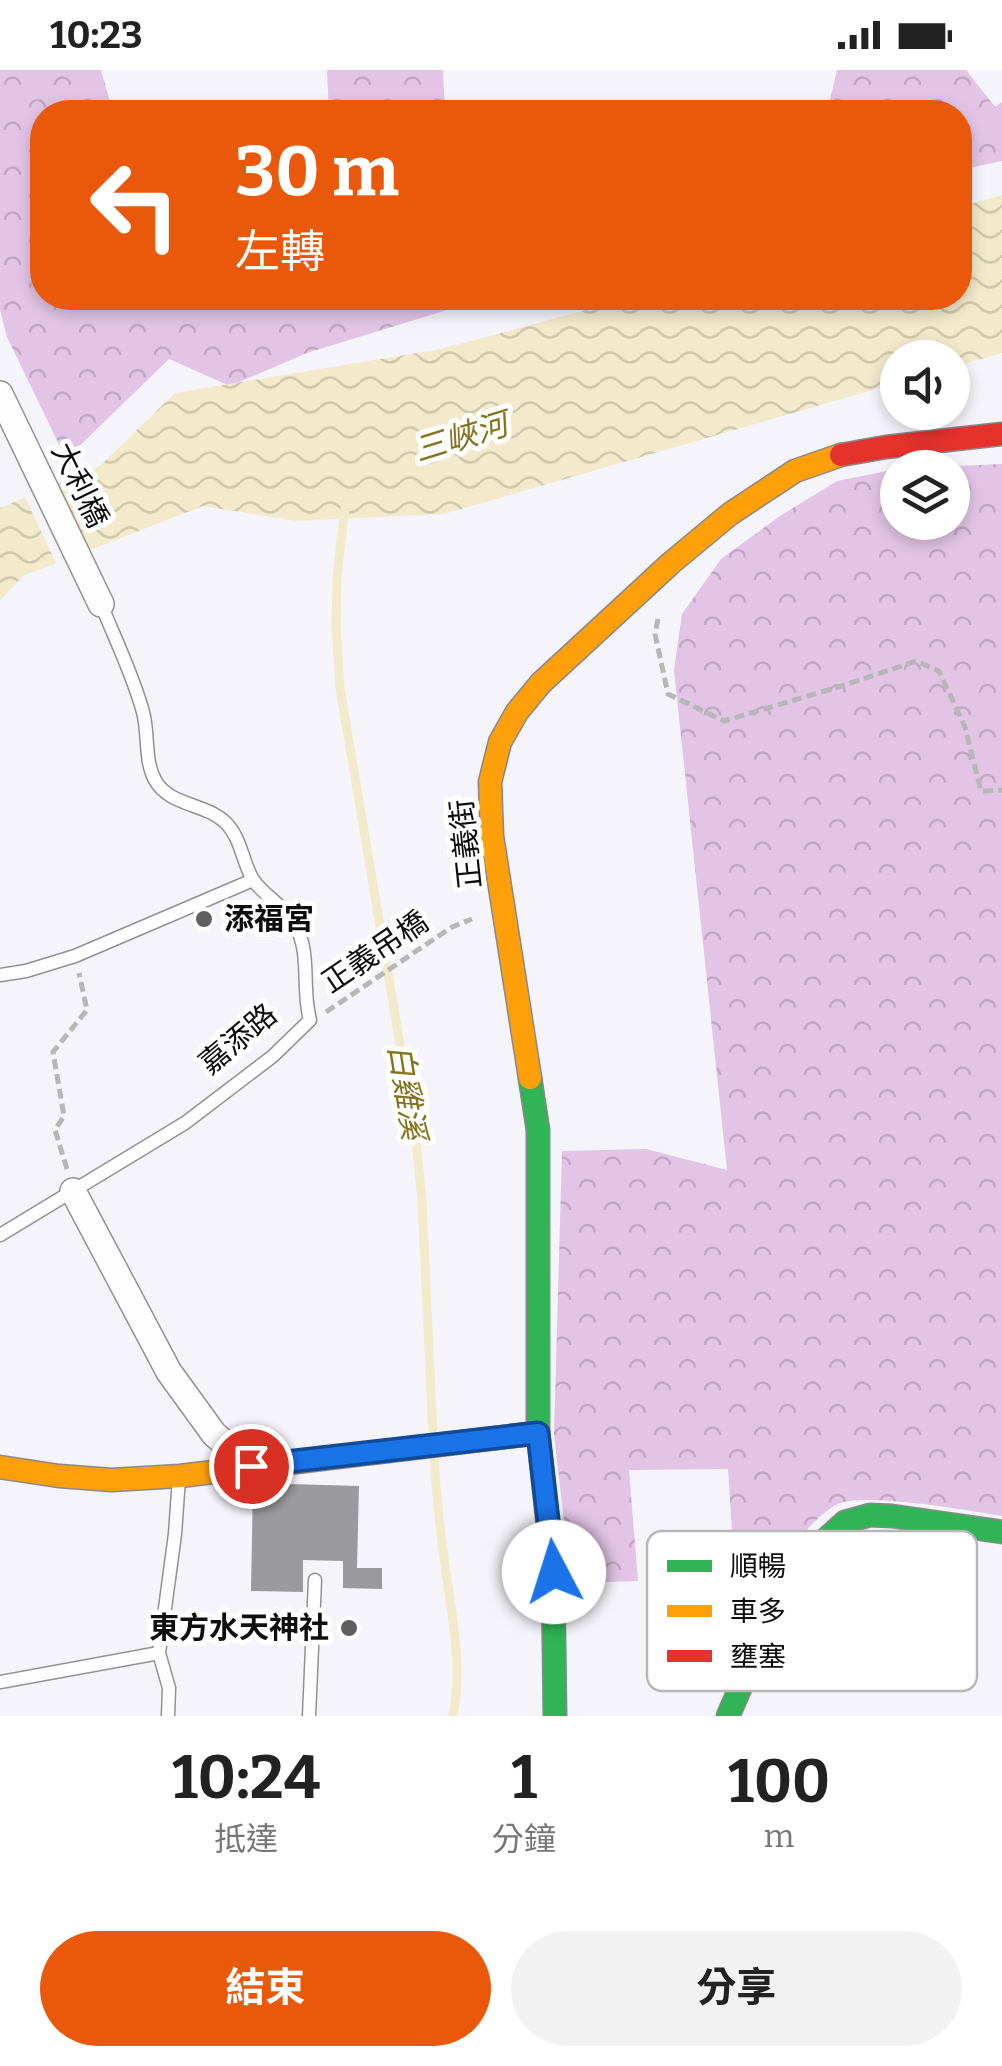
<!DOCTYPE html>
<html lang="zh-TW">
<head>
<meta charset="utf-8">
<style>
  :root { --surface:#fff; --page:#f2f2f2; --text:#222; --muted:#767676; --accent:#ea580c }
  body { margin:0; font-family:Bitter,"Noto Sans TC",serif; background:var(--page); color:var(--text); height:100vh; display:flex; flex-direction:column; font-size:38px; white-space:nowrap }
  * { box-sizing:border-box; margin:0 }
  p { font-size:32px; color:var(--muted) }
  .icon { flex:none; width:55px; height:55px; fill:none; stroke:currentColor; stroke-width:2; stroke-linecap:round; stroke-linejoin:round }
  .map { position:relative; height:1646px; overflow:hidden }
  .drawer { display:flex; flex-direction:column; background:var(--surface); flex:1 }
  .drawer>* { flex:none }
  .banner { position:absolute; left:30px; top:30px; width:942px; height:210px; border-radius:40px; box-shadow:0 5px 15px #0003; background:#ea580c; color:#fff; overflow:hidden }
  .controls { position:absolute; left:880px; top:270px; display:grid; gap:20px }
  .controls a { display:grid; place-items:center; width:90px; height:90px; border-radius:50%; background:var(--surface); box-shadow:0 5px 15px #0003; font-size:50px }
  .pin { position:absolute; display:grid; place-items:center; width:85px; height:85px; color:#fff; margin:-42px; border:5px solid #fff; border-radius:50%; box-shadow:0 2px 10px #0007 }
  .me { position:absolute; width:110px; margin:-55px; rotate:355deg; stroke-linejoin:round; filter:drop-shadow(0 0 8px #0008) }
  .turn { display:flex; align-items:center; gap:35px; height:210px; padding:0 40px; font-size:45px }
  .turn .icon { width:130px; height:130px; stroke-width:2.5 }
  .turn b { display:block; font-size:70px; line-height:85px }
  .eta { display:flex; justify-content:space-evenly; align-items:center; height:170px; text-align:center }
  .eta b { font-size:60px; font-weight:700; line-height:70px }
  .cta { display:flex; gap:20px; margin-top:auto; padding:20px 40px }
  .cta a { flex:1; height:115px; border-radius:60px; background:var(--accent); color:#fff; font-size:40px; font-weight:700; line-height:115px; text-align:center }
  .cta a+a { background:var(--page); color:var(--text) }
  .status { display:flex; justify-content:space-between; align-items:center; height:70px; padding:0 50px; background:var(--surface); direction:ltr }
  .status svg { height:28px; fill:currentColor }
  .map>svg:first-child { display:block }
  .forest { fill:url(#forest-crowns) }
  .water { fill:url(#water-waves) }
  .pier { fill:#f5f4fa }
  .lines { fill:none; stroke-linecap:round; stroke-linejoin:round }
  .stream { stroke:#f3eacc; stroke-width:9 }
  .building { fill:#9a999e }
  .lane-casing { stroke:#929294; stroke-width:15 }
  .street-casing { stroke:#929294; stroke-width:28 }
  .fast-casing { stroke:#89888b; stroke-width:25 }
  .slow-casing { stroke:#89888b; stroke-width:25 }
  .jam-casing { stroke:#89888b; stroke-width:25 }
  .path { stroke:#b7b7b8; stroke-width:5; stroke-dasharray:10 5; stroke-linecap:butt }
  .lane { stroke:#fefdfe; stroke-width:12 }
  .street { stroke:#fefdfe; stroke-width:25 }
  .fast { stroke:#30b455; stroke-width:22 }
  .slow { stroke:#ff9f0a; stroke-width:22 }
  .jam { stroke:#e5322d; stroke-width:22 }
  .route-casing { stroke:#114b97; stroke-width:25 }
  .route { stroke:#1a73e8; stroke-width:18 }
  .poi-dot { fill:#5f5e61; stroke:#fff; stroke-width:4 }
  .labels { text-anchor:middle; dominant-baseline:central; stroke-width:10; stroke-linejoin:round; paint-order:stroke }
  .street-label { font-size:30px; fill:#0e0e0e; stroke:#fff }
  .poi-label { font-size:30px; font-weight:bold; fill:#0e0e0e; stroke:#fff; text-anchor:start }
  .water-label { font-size:32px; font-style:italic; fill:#83741d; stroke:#fff }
  .key { fill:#fff; stroke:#b7b7b7; stroke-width:2.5 }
  .key-label { font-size:28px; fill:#0e0e0e }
</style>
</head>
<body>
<div class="status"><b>10:23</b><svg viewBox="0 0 49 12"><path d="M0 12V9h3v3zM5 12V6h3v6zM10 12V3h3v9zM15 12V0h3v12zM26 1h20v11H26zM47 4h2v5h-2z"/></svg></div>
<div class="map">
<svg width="1002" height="1646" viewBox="0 0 1002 1646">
  <defs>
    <pattern id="forest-crowns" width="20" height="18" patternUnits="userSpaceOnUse" patternTransform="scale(2.5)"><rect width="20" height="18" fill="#e3c4e6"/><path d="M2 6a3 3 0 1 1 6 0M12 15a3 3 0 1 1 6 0" fill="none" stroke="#c2a7c4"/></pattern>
    <pattern id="water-waves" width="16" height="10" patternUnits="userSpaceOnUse" patternTransform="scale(2.5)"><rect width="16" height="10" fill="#f3eacc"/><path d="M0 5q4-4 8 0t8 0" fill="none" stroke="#cfc8ae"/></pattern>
  </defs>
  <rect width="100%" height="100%" fill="#f5f4fa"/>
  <g class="forest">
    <path d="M0,0H101L113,42H42V228H486L307,283L230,316L169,289L66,389L7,267L0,240Z"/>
    <path d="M327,0H443L445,42H329Z"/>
    <path d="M837,0H966L995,37L1002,32V91L960,100V42H827Z"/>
    <path d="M1002,394V1446C970,1441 857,1420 834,1436C799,1459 779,1498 758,1533L736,1522L728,1399L629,1400L638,1511L571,1513L554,1364L562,1081L646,1079L727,1100L674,600L682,544L721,489L780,446L837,411L897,399L898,452H952V398L930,397Z"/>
  </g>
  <path class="water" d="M1002,125V283L953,297L952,288H898L897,313L444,444L297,451L203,436L23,506L0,531V438L100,396L175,323L441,279L630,228H960V137Z"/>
  <path class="pier" d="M52,411L88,486L58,497L23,423Z"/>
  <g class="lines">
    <g class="stream">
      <path d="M345,438L337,506L336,558L340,618L416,1070L422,1131L433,1365"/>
      <path d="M434,1385C436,1423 440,1459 445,1496C452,1545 463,1597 453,1646"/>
    </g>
  </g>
  <path class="building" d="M253,1413L359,1416L357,1498H382V1519L343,1518V1491L303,1490V1522L251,1521Z"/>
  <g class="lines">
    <defs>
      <g id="lane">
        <path d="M0,905L26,901L75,886L253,810"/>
        <path d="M0,1165L185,1053L273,986L310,950C301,918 312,882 294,853C284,835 262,825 252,808C242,790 241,768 226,753C206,733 169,736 155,710C144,690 149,664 143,642C133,605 115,569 101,534"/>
        <path d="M802,1506L947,1583"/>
        <path d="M0,1612L159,1583"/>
        <path d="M168,1646L169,1618L159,1583L175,1464L179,1408"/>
        <path d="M309,1646L315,1510"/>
      </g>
      <g id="street">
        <path d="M0,324L101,534"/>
        <path d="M73,1121L169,1302L214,1364L251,1396"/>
      </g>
      <g id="fast">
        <path d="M530,1008L538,1060V1363L553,1502L555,1646"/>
        <path d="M728,1646L755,1584L800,1505L824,1471L845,1452L870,1445L892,1446L1002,1462"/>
      </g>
      <g id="slow">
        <path d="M530,1008L492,766L490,712L500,672L517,642L541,613L671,493L730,444L795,401L841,385"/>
        <path d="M0,1397L59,1406L112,1410L180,1406L538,1363"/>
      </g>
      <path id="jam" d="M841,385L886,377L1002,364"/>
    </defs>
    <use href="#lane" class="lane-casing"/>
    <use href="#street" class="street-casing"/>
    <use href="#fast" class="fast-casing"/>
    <use href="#slow" class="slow-casing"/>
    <use href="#jam" class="jam-casing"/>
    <g class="path">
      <path d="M658,549L655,564L668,624L724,651L848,614L916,591L939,601L965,657L981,721L1002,720"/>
      <path d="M326,942L452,857L472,849"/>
      <path d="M67,1099L55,1060L64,1046L53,982L87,940L79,903"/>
    </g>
    <use href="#lane" class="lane"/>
    <use href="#street" class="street"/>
    <use href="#fast" class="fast"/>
    <use href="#slow" class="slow"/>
    <use href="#jam" class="jam"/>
  </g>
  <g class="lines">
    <defs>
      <path id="route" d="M251,1396L538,1363L554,1502"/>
    </defs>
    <use href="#route" class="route-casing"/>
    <use href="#route" class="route"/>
  </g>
  <g class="poi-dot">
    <circle cx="204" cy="849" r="10"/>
    <circle cx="349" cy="1558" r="10"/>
  </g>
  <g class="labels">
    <g class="street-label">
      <text transform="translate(80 415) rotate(64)">大利橋</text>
      <text transform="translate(466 774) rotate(-96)">正義街</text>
      <text transform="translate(375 882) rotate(-34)">正義吊橋</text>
      <text transform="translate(238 969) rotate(-40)">嘉添路</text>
    </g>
    <g class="poi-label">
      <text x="224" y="849">添福宮</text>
      <text x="329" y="1558" text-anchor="end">東方水天神社</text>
    </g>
    <g class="water-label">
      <text transform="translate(461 367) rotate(-17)">三峽河</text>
      <text transform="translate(407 1022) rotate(81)">白雞溪</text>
    </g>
  </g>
  <rect x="647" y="1461" width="330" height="160" rx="15" class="key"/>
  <rect x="667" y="1490" width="45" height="12" fill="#30b455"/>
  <rect x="667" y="1535" width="45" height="12" fill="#ff9f0a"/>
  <rect x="667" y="1580" width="45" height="12" fill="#e5322d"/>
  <g class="key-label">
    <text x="730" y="1506">順暢</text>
    <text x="730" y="1551">車多</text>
    <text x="730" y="1596">壅塞</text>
  </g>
</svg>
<div class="controls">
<a><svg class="icon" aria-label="sound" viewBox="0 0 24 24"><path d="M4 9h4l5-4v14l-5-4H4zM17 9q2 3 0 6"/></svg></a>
<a><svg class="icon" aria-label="layers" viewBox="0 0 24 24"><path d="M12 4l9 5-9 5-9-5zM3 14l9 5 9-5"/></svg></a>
</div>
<div class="pin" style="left:251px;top:1396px;background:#d93025"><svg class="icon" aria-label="arrive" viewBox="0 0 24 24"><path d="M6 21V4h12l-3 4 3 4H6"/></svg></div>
<svg class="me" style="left:554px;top:1502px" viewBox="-20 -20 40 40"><circle r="19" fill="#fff"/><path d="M0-13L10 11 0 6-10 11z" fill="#1a73e8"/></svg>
<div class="banner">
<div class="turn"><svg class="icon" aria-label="left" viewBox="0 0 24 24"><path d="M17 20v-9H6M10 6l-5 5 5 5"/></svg><div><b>30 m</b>左轉</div></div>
</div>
</div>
<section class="drawer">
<div class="eta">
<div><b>10:24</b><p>抵達</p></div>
<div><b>1</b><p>分鐘</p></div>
<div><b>100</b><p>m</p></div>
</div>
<div class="cta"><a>結束</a><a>分享</a></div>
</section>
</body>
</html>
